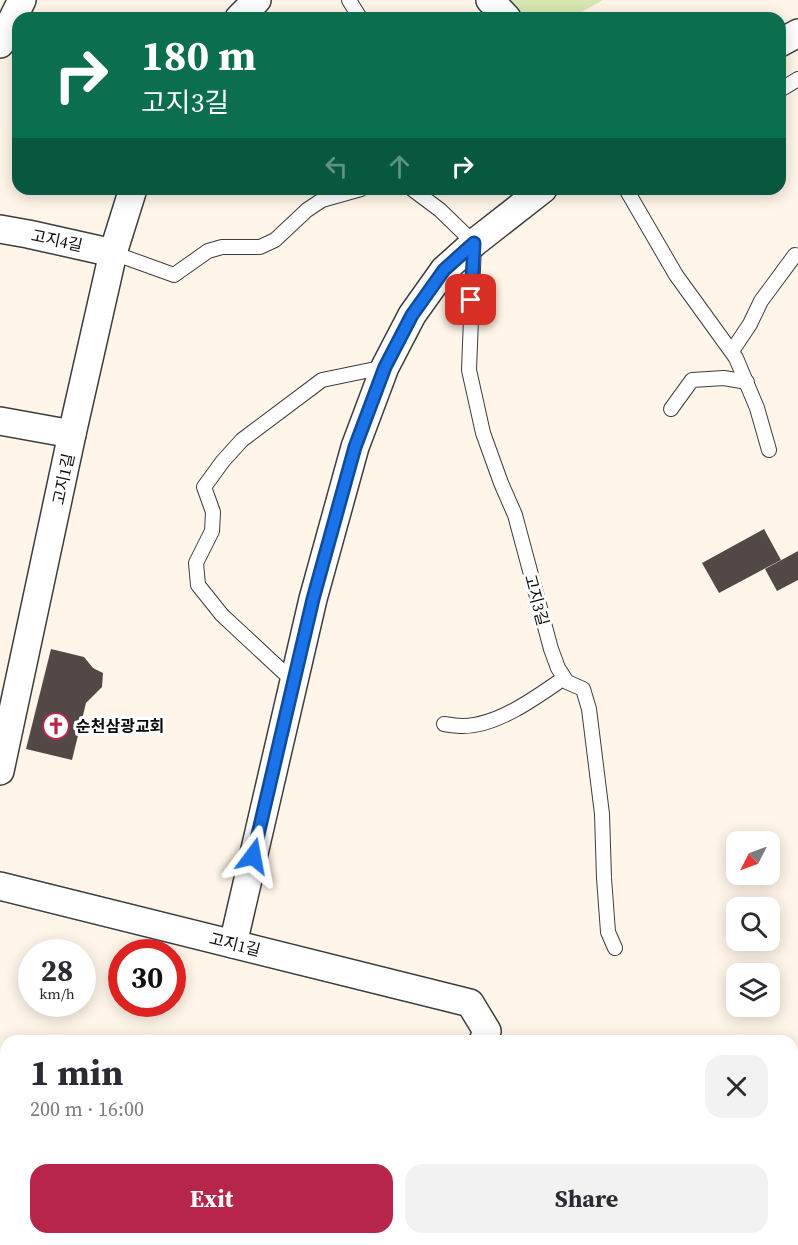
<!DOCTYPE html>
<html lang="en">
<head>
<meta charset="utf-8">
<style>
  :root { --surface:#fff; --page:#f2f2f3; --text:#2b2b33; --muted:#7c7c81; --accent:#b7254a }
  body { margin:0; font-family:"Source Serif 4","Noto Sans KR",serif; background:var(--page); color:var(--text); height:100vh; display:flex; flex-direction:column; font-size:22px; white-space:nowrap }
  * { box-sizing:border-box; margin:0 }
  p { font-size:20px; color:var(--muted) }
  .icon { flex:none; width:33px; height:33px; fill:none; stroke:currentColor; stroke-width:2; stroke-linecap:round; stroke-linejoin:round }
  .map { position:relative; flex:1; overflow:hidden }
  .sheet { position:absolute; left:0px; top:1035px; width:798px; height:210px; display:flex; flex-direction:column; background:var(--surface); border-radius:18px 18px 0 0; box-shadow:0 3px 15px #0003 }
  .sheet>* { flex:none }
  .banner { position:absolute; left:12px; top:12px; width:774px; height:183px; border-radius:18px; box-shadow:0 3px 15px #0003; background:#0b6e4f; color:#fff; overflow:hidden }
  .needle { width:39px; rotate:228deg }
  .controls { position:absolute; left:726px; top:831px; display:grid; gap:12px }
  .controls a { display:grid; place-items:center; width:54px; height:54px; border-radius:12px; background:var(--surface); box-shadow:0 3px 15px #0003; font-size:30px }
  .speed { position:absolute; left:18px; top:939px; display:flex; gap:12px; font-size:30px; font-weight:700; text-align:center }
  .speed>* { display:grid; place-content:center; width:78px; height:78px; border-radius:50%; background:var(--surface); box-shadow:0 3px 15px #0003; line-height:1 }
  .speed small { font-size:15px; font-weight:400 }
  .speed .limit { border:9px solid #d22; background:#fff; color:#111 }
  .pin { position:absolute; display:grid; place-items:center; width:51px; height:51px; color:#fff; margin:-26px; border-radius:12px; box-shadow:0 3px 9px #0006 }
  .me { position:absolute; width:66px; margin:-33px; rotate:13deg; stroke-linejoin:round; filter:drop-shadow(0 0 4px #0008) }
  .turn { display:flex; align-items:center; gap:21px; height:126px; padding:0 30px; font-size:27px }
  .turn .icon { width:78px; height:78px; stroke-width:2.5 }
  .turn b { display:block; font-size:42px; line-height:51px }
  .lanes { display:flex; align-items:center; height:57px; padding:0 30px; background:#0003; justify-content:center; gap:30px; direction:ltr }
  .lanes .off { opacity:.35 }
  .round { display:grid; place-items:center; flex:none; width:63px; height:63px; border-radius:18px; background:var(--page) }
  .summary { display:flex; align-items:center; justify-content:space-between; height:102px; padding:0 30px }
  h1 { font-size:36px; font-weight:700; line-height:45px }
  .cta { display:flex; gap:12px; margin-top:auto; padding:12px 30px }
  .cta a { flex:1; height:69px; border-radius:18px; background:var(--accent); color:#fff; font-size:24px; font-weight:700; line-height:69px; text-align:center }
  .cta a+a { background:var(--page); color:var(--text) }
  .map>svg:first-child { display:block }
  .green { fill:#d9e7b3 }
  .building { fill:#524947 }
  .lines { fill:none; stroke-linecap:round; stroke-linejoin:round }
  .service-casing { stroke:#3d3d3d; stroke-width:16 }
  .minor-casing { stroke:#3d3d3d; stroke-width:30 }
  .service { stroke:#fff; stroke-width:14 }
  .minor { stroke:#fff; stroke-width:27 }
  .route-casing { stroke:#114b97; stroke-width:15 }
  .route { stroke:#1a73e8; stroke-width:10 }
  .labels { text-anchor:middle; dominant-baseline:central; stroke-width:6; stroke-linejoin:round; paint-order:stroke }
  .street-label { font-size:16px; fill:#0a0a0a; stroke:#fff }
  .poi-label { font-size:16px; font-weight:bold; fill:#0a0a0a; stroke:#fff; text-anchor:start }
</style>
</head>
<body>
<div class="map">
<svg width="798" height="1245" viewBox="0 0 798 1245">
  <rect width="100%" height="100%" fill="#fff5e8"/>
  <path class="green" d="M505,0H603L571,18H522Z"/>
  <g class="building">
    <path d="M764,529L781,560L719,593L702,563Z"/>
    <path d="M798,551V580L777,591L765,569Z"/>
    <path d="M51,649L84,657L93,668L103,673L102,687L86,703L72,760L26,749Z"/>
  </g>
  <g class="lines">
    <defs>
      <g id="service">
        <path d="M349,0L360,18"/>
        <path d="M780,90L798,79"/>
        <path d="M412,189L440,210L474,243L469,370L483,433L501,483L515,515L551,649L558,668L567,682L583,689L589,709L602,814L604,878L608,932L615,948"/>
        <path d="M626,189L676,275L736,358L757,408L769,450"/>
        <path d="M113,253L174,275L208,251L222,247H260L275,240L307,210L322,200L361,189"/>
        <path d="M732,351L750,324L761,301L795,255L798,256"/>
        <path d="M671,409L692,380L724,378L747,382"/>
        <path d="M294,682L222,615L198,585L196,563L212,531L213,512L204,487L223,461L242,440L322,380L385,367"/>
        <path d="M444,724C450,725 457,726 463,726C497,726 537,697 564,678"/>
        <path d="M0,1224L6,1226"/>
        <path d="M77,1239L109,1245"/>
        <path d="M520,1245L523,1239"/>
      </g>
      <g id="minor">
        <path d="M490,0L507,18"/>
        <path d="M239,18L257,0"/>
        <path d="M780,43L798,33"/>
        <path d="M0,44L22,0"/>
        <path d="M0,229L28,234L113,253"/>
        <path d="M0,421L72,434"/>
        <path d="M0,771L72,434L113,253L133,189"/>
        <path d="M0,886L470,1003L487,1031L483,1041"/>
        <path d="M233,944L313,599L355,447L385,367L412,315L444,270L474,243L543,189"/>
        <path d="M594,1245L597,1239"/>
      </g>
    </defs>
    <use href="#service" class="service-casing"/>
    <use href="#minor" class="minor-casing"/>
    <use href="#service" class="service"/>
    <use href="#minor" class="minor"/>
  </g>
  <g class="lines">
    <defs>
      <path id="route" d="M253,856L313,599L355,447L385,367L412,315L444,270L474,243L471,300"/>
    </defs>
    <use href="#route" class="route-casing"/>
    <use href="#route" class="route"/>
  </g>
  <defs>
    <symbol id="church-ring" viewBox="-11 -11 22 22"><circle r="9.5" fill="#fff" stroke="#b7254a" stroke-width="1.5"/><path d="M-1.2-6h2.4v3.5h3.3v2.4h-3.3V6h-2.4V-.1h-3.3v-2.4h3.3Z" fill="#b7254a"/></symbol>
  </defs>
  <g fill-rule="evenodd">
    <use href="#church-ring" x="41" y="711" width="30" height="30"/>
  </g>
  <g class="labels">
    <g class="street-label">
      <text transform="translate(57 240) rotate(12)">고지4길</text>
      <text transform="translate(63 479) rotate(-78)">고지1길</text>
      <text transform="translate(537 600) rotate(75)">고지3길</text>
      <text transform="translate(235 944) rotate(14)">고지1길</text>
    </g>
    <g class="poi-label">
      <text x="76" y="726">순천삼광교회</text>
    </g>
  </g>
</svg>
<div class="controls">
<a><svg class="needle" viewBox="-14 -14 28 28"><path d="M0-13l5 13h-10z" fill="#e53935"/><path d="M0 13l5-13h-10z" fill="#7c7c81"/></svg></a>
<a><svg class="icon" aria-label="search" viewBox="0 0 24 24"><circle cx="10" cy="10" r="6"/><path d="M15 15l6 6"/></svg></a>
<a><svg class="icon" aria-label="layers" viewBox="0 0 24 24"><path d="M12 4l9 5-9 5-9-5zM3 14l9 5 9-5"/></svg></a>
</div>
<div class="speed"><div>28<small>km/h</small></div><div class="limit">30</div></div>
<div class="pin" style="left:471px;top:300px;background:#d93025"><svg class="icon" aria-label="arrive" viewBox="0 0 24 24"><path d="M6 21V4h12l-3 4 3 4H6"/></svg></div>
<svg class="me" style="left:253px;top:856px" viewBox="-20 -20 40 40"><path d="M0-17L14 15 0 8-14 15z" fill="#1a73e8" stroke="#fff" stroke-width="4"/></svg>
<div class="banner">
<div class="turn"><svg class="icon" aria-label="right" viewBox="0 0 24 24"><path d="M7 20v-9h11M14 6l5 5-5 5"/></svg><div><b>180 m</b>고지3길</div></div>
<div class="lanes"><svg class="icon off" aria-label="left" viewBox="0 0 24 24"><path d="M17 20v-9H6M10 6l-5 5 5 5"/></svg><svg class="icon off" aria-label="ahead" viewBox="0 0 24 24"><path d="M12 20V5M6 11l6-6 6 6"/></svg><svg class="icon" aria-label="right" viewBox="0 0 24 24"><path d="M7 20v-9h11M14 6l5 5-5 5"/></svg></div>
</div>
<section class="sheet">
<div class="summary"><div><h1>1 min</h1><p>200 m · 16:00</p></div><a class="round"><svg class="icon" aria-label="close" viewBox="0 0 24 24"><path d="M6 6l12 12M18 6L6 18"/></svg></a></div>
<div class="cta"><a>Exit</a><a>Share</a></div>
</section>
</div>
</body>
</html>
